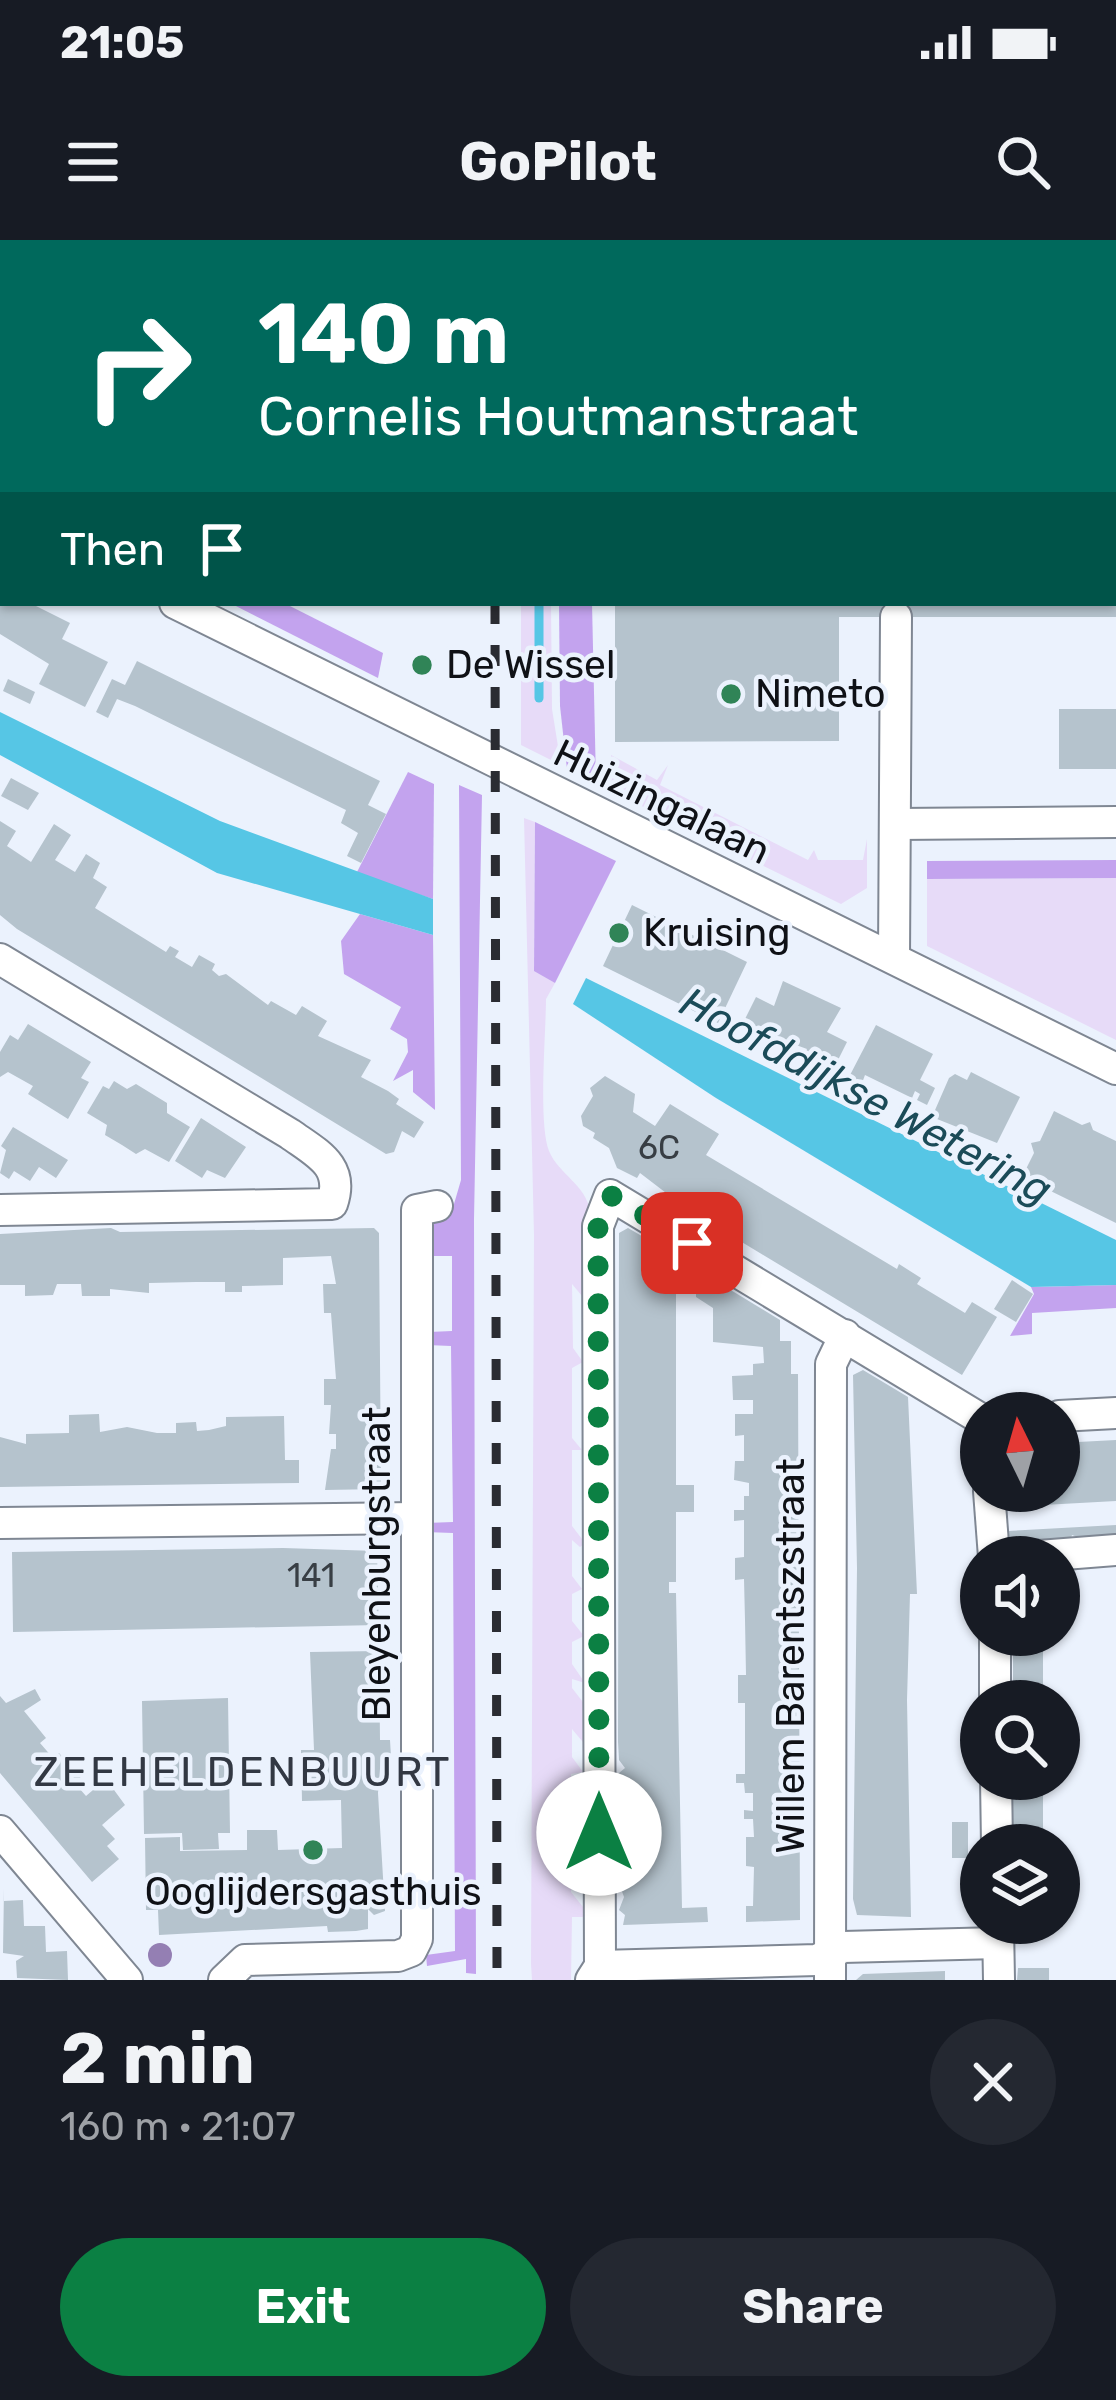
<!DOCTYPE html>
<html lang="en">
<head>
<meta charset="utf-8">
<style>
  :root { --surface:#171b24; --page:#242831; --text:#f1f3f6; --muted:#9ea1a6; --accent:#0b8043 }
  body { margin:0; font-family:Rubik,sans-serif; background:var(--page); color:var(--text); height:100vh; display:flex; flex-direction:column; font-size:45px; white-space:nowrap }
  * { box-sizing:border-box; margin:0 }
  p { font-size:39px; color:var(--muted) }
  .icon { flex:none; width:66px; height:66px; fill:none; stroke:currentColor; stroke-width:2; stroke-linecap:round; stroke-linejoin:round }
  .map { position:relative; height:1740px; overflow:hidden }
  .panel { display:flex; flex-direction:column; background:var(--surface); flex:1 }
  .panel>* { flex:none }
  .hud { position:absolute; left:0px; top:0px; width:1116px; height:366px; box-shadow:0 3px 9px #0004; background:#00695c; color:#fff; overflow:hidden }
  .needle { width:78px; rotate:355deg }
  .tools { position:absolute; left:960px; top:1152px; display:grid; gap:24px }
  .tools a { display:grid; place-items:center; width:120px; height:120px; border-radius:50%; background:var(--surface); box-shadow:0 3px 9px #0004; font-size:60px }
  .pin { position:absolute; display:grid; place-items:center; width:102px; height:102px; color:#fff; margin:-51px; border-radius:24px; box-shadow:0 6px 18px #0006 }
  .me { position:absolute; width:132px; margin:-66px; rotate:0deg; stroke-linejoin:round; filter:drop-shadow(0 0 9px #0008) }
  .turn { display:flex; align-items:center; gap:42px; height:252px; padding:0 60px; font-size:54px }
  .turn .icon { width:156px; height:156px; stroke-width:2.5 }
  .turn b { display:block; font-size:84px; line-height:102px }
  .then { display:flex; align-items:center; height:114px; padding:0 60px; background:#0003; gap:24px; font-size:45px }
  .round { display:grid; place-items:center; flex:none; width:126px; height:126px; border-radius:63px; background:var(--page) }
  .headline { display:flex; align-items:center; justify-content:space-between; height:204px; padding:0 60px }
  h1 { font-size:72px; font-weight:700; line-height:90px }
  .cta { display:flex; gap:24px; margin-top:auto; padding:24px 60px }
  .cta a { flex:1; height:138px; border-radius:72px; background:var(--accent); color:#fff; font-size:48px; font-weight:700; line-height:138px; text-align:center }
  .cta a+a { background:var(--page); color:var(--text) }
  .status { display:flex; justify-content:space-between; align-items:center; height:84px; padding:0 60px; background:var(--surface); direction:ltr }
  .status svg { height:33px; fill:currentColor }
  header { display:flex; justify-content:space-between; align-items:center; height:156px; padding:0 60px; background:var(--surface); font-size:54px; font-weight:700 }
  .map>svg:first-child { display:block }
  .green { fill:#e7dbf8 }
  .forest { fill:#c3a3ee }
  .water { fill:#56c6e5 }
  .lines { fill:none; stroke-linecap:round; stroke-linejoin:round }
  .stream { stroke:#56c6e5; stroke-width:9 }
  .building { fill:#b5c3cd }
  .street-casing { stroke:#7f8793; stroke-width:34 }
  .street { stroke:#fff; stroke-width:30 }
  .rail { stroke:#2a2c32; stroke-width:9; stroke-dasharray:21 21; stroke-linecap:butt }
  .tree { fill:#947fb3 }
  .route { stroke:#0b8043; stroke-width:21; stroke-dasharray:0 37.8 }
  .poi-dot { fill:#308457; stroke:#ebf2fd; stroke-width:4.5 }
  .labels { text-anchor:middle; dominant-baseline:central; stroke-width:9; stroke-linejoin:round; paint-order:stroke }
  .number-label { font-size:33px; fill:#383e44 }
  .poi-label { font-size:39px; fill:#0f1116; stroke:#ebf2fd; text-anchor:start }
  .street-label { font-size:39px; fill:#0f1116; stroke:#ebf2fd }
  .water-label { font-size:42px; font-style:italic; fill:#1b4b58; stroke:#ebf2fd }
  .neighbourhood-label { font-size:42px; letter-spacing:3px; fill:#323843; stroke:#ebf2fd }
</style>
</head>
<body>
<div class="status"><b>21:05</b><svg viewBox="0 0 49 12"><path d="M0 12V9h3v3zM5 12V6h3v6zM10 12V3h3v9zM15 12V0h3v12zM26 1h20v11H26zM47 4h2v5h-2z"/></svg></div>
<header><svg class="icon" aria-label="menu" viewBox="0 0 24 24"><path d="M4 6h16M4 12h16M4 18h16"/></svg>GoPilot<svg class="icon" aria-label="search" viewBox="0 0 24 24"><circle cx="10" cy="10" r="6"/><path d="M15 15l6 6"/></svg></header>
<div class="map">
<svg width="1116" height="1740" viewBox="0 0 1116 1740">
  <rect width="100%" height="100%" fill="#ebf2fd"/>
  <g class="green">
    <path d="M521,363H551L552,469L561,525L521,505Z"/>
    <path d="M611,515L657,540L668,525L660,545L808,620L814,610L818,620H863L867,599V648L841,664L611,551Z"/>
    <path d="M524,578L535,582L534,730L555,743L546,759C546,793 538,883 549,911C559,935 587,945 590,972L593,1069L572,1044L573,1108L583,1122L572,1128V1198L582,1210H572V1286L585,1303L580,1307L572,1300V1336L582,1349L572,1354V1381L584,1396L572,1402V1424L585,1443L572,1439V1448L593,1475V1514L572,1489V1517L583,1532L571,1534V1561L593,1592L587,1641L583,1635L572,1636L571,1652L591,1677H572L571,1740H532L531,1724L534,995Z"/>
    <path d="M1116,638V800L927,706V639Z"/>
  </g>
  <g class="forest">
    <path d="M230,363H284L383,413L378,438Z"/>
    <path d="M559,363H592L596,542L567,529L560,466Z"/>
    <path d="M408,532L434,544L433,659L356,634Z"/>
    <path d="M459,545L482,555L474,979L476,1734L466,1733V1719L427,1726L426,1715L455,1711L453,1293L425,1292L426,1283L453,1282L451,1106L427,1105L429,1092L452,1091V1016H426L431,985L454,964L461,940Z"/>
    <path d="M535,582L616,621L555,743L534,731Z"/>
    <path d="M1116,620V638L927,639V621Z"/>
    <path d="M360,674L433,695L435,870L413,852V830L393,841L408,812L407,799L390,789L401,767L344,734L341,701Z"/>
    <path d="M1116,1045V1068L1032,1073V1094L1010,1096L1034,1054L1031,1047Z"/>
  </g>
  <g class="water">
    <path d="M0,472L220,581L433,659V695L217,633L0,515Z"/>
    <path d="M586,738L1116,1000V1045L1031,1047L716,858L573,764Z"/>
  </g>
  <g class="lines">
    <g class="stream">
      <path d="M538,3V0"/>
      <path d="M539,458V363"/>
    </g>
  </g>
  <g class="building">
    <path d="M0,363H30L70,383L62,399L108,422L85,467L39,444L49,424L0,394Z"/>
    <path d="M615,363H1116V377H839V501L615,502Z"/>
    <path d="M137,421L380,541L368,565L386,574L361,623L347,616L358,593L341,583L346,570L135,466L117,459L108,478L96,472L112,439L125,445Z"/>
    <path d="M8,439L35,452L30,464L3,451Z"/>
    <rect x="1059" y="469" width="57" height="60"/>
    <path d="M11,538L39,553L28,570L1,556Z"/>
    <path d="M0,581L16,591L7,606L31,622L54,584L71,595L55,620L75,632L86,614L100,623L93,638L107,647L95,668L166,712L170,706L179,711L175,717L192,727L199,715L215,724L212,730L219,736L226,734L268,765L271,761L296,775L302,766L327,781L318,796L371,820L361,837L388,851L399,859L396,864L424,882L414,898L402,891L394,912L386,914L17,689L0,675Z"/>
    <path d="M632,665L747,722L718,783L603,726Z"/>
    <path d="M783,741L841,768L827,792L847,802L833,830L804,816L807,809L742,785L756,757L774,766Z"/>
    <path d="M28,784L91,822L81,838L89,842L68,879L28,854L33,846L8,832L0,837V812L10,795L18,800Z"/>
    <path d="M876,785L933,814L920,840L935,848L927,865L917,860L920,854L915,851L912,858L865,835L862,843L849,837Z"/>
    <path d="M971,832L1020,857L997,903L932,877L949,838L955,834L967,840Z"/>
    <path d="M605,836L635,854L633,872L655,886L670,864L719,894L706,915L897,1029L899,1024L921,1038L917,1044L965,1073L972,1062L997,1077L962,1135L707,981L711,975L703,971L687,969L640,933L637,938L617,928L609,908L593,898L595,893L583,886L581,876L593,856L590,848Z"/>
    <path d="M114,841L127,849L136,844L167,863V873L190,887L169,922L145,909L136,914L122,905L105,895L107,885L87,873L103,846L109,849Z"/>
    <path d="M1054,871L1082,885L1090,882L1093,890L1116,901V983L1022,937L1034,913L1031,903L1040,901Z"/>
    <path d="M201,878L246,907L225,938L207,930L202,938L175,921Z"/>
    <path d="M13,887L68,920L56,938L39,927L30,941L14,931L9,939L0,933L6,910L1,906Z"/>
    <path d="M111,988L120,992L374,988L379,993L381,1249L325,1250L331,1209H336V1194H329L331,1165H324V1139H336L331,1073H324L323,1044H336L331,1016L283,1018V1045L242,1046V1052H225V1042H196L149,1043V1053L110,1049V1056H82L81,1044H57L53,1055L25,1056V1045H0V994Z"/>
    <path d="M628,988L676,1016V1245H694V1272H676V1342H669V1353H676L682,1668L707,1667L708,1682L623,1685L625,1675L619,1670L624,1657L619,1643L624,1628L619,1607L624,1603L619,1533L625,1528L619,1520L618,1502L619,993Z"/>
    <path d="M696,1029L780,1080V1101H791V1134H798L800,1680L746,1682V1666H753L754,1627L746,1626V1597H754L753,1579H744V1570L753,1571V1553H745L744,1543H736V1534H745V1463H738V1435H746L745,1380L744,1339L735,1340V1318L744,1317V1280L734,1281V1270H744V1256H749V1243L734,1240L735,1221H744V1195L735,1196V1174H753V1160H733L732,1136L753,1135V1124L764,1123L763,1107L713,1102V1068L696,1057Z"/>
    <path d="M1012,1040L1033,1054L1016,1082L994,1069Z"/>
    <path d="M863,1130L908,1157L917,1354H910L907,1460L911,1677L857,1675L853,1659L857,1328L853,1135Z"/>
    <path d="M99,1174L100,1192L127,1187L157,1193H176V1183L196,1182L197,1191L209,1190L226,1186V1177L284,1176L285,1220H299V1243L0,1247V1197L26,1204V1194L69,1193V1175Z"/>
    <path d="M1116,1200V1261L1006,1267V1251H1059V1203Z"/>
    <path d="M1116,1285V1298L1103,1294L1099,1305L1072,1295L1068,1307L1009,1310L1008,1291Z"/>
    <path d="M283,1308L377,1311L378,1350H368V1358H378L379,1385L13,1392L12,1312Z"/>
    <rect x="1013" y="1395" width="30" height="66"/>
    <path d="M379,1411L380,1500H390L391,1517H381L378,1553L385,1671L374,1675L368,1669V1689L356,1691L328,1692L327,1686L159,1695L158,1670H146L145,1598L180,1597V1611L247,1610V1590H277L278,1610L342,1608L341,1560L302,1561L301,1510H314L310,1412Z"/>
    <path d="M35,1449L41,1460L24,1471L46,1498L40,1503L53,1518L59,1513L85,1543L79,1548L86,1556L106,1539L125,1565L102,1585L115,1599L107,1606L119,1619L92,1642L0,1533V1456L6,1463Z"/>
    <path d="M228,1458L230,1593H218L219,1609L183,1610L182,1593L144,1594L142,1461Z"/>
    <rect x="1013" y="1539" width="30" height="66"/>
    <rect x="952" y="1582" width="16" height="36"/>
    <path d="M4,1648V1661L23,1660L24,1686H45L46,1712L67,1711L68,1740L17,1738L16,1721L24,1716L3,1713Z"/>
    <path d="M1018,1728H1049V1740H1017Z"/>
    <path d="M945,1731V1740H856L863,1734Z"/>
  </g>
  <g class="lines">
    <defs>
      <g id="street">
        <path d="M881,0V3"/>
        <path d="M229,3L230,0"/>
        <path d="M1113,141L1116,140"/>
        <path d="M1113,219H1116"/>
        <path d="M0,272L3,274"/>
        <path d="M175,363L1116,829"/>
        <path d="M897,584L1116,582"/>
        <path d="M894,718L896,377"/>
        <path d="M0,719L290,894C318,914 345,926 332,964L0,970"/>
        <path d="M1059,1176L1116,1173"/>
        <path d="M989,1251L994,1317"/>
        <path d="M0,1283L415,1278"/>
        <path d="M1026,1317L1116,1310"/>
        <path d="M995,1395V1461"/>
        <path d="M996,1539L997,1605"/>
        <path d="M0,1591L127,1740"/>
        <path d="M998,1686L999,1740"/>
        <path d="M600,1726L817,1720L843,1707L998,1703"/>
        <path d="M224,1740L245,1720L398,1716L411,1711L417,1699V970L437,966"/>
        <path d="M591,1740L600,1726L598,986L610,955L981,1179"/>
        <path d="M830,1740L831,1124L845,1095"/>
      </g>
    </defs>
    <use href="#street" class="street-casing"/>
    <use href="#street" class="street"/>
    <g class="rail">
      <path d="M495,0V3"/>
      <path d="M495,363L497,1740"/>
    </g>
  </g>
  <circle class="tree" cx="160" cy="1715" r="12"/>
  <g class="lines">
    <path class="route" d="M599,1593L598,986L610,955L692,1003"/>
  </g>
  <g class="poi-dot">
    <circle cx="422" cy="425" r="12"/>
    <circle cx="731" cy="454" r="12"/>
    <circle cx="619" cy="693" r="12"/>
    <circle cx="313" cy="1610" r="12"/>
  </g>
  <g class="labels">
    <g class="number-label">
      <text x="659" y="907">6C</text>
      <text x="311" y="1335">141</text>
    </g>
    <g class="poi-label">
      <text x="446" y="425">De Wissel</text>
      <text x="755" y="454">Nimeto</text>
      <text x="643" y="693">Kruising</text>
      <text x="313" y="1652" text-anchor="middle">Ooglijdersgasthuis</text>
    </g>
    <g class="street-label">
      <text transform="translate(662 562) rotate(26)">Huizingalaan</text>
      <text transform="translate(377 1324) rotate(-90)">Bleyenburgstraat</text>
      <text transform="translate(791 1416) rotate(-90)">Willem Barentszstraat</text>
    </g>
    <g class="water-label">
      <text transform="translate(866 856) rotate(28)">Hoofddijkse Wetering</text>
    </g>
    <g class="neighbourhood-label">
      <text x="243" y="1532">ZEEHELDENBUURT</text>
    </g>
  </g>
</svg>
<div class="tools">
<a><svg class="needle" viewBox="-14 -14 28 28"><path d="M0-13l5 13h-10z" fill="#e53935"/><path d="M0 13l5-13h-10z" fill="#9ea1a6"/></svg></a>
<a><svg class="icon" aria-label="sound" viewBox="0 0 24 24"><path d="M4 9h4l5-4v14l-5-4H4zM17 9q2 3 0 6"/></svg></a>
<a><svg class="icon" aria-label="search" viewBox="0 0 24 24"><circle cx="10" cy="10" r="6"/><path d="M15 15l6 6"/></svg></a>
<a><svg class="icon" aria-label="layers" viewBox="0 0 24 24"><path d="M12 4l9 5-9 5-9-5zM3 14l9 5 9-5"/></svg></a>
</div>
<div class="pin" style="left:692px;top:1003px;background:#d93025"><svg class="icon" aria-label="arrive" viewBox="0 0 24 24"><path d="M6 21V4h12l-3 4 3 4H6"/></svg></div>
<svg class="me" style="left:599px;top:1593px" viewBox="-20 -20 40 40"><circle r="19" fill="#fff"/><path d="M0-13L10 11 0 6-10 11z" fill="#0b8043"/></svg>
<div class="hud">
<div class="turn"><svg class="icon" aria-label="right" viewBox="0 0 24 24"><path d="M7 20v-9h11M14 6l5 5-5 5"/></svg><div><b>140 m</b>Cornelis Houtmanstraat</div></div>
<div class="then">Then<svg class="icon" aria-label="arrive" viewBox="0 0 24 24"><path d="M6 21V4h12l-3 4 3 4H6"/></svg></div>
</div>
</div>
<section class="panel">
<div class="headline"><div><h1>2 min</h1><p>160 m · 21:07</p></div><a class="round"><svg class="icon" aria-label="close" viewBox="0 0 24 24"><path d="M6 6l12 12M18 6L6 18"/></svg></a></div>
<div class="cta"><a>Exit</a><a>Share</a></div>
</section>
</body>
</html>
